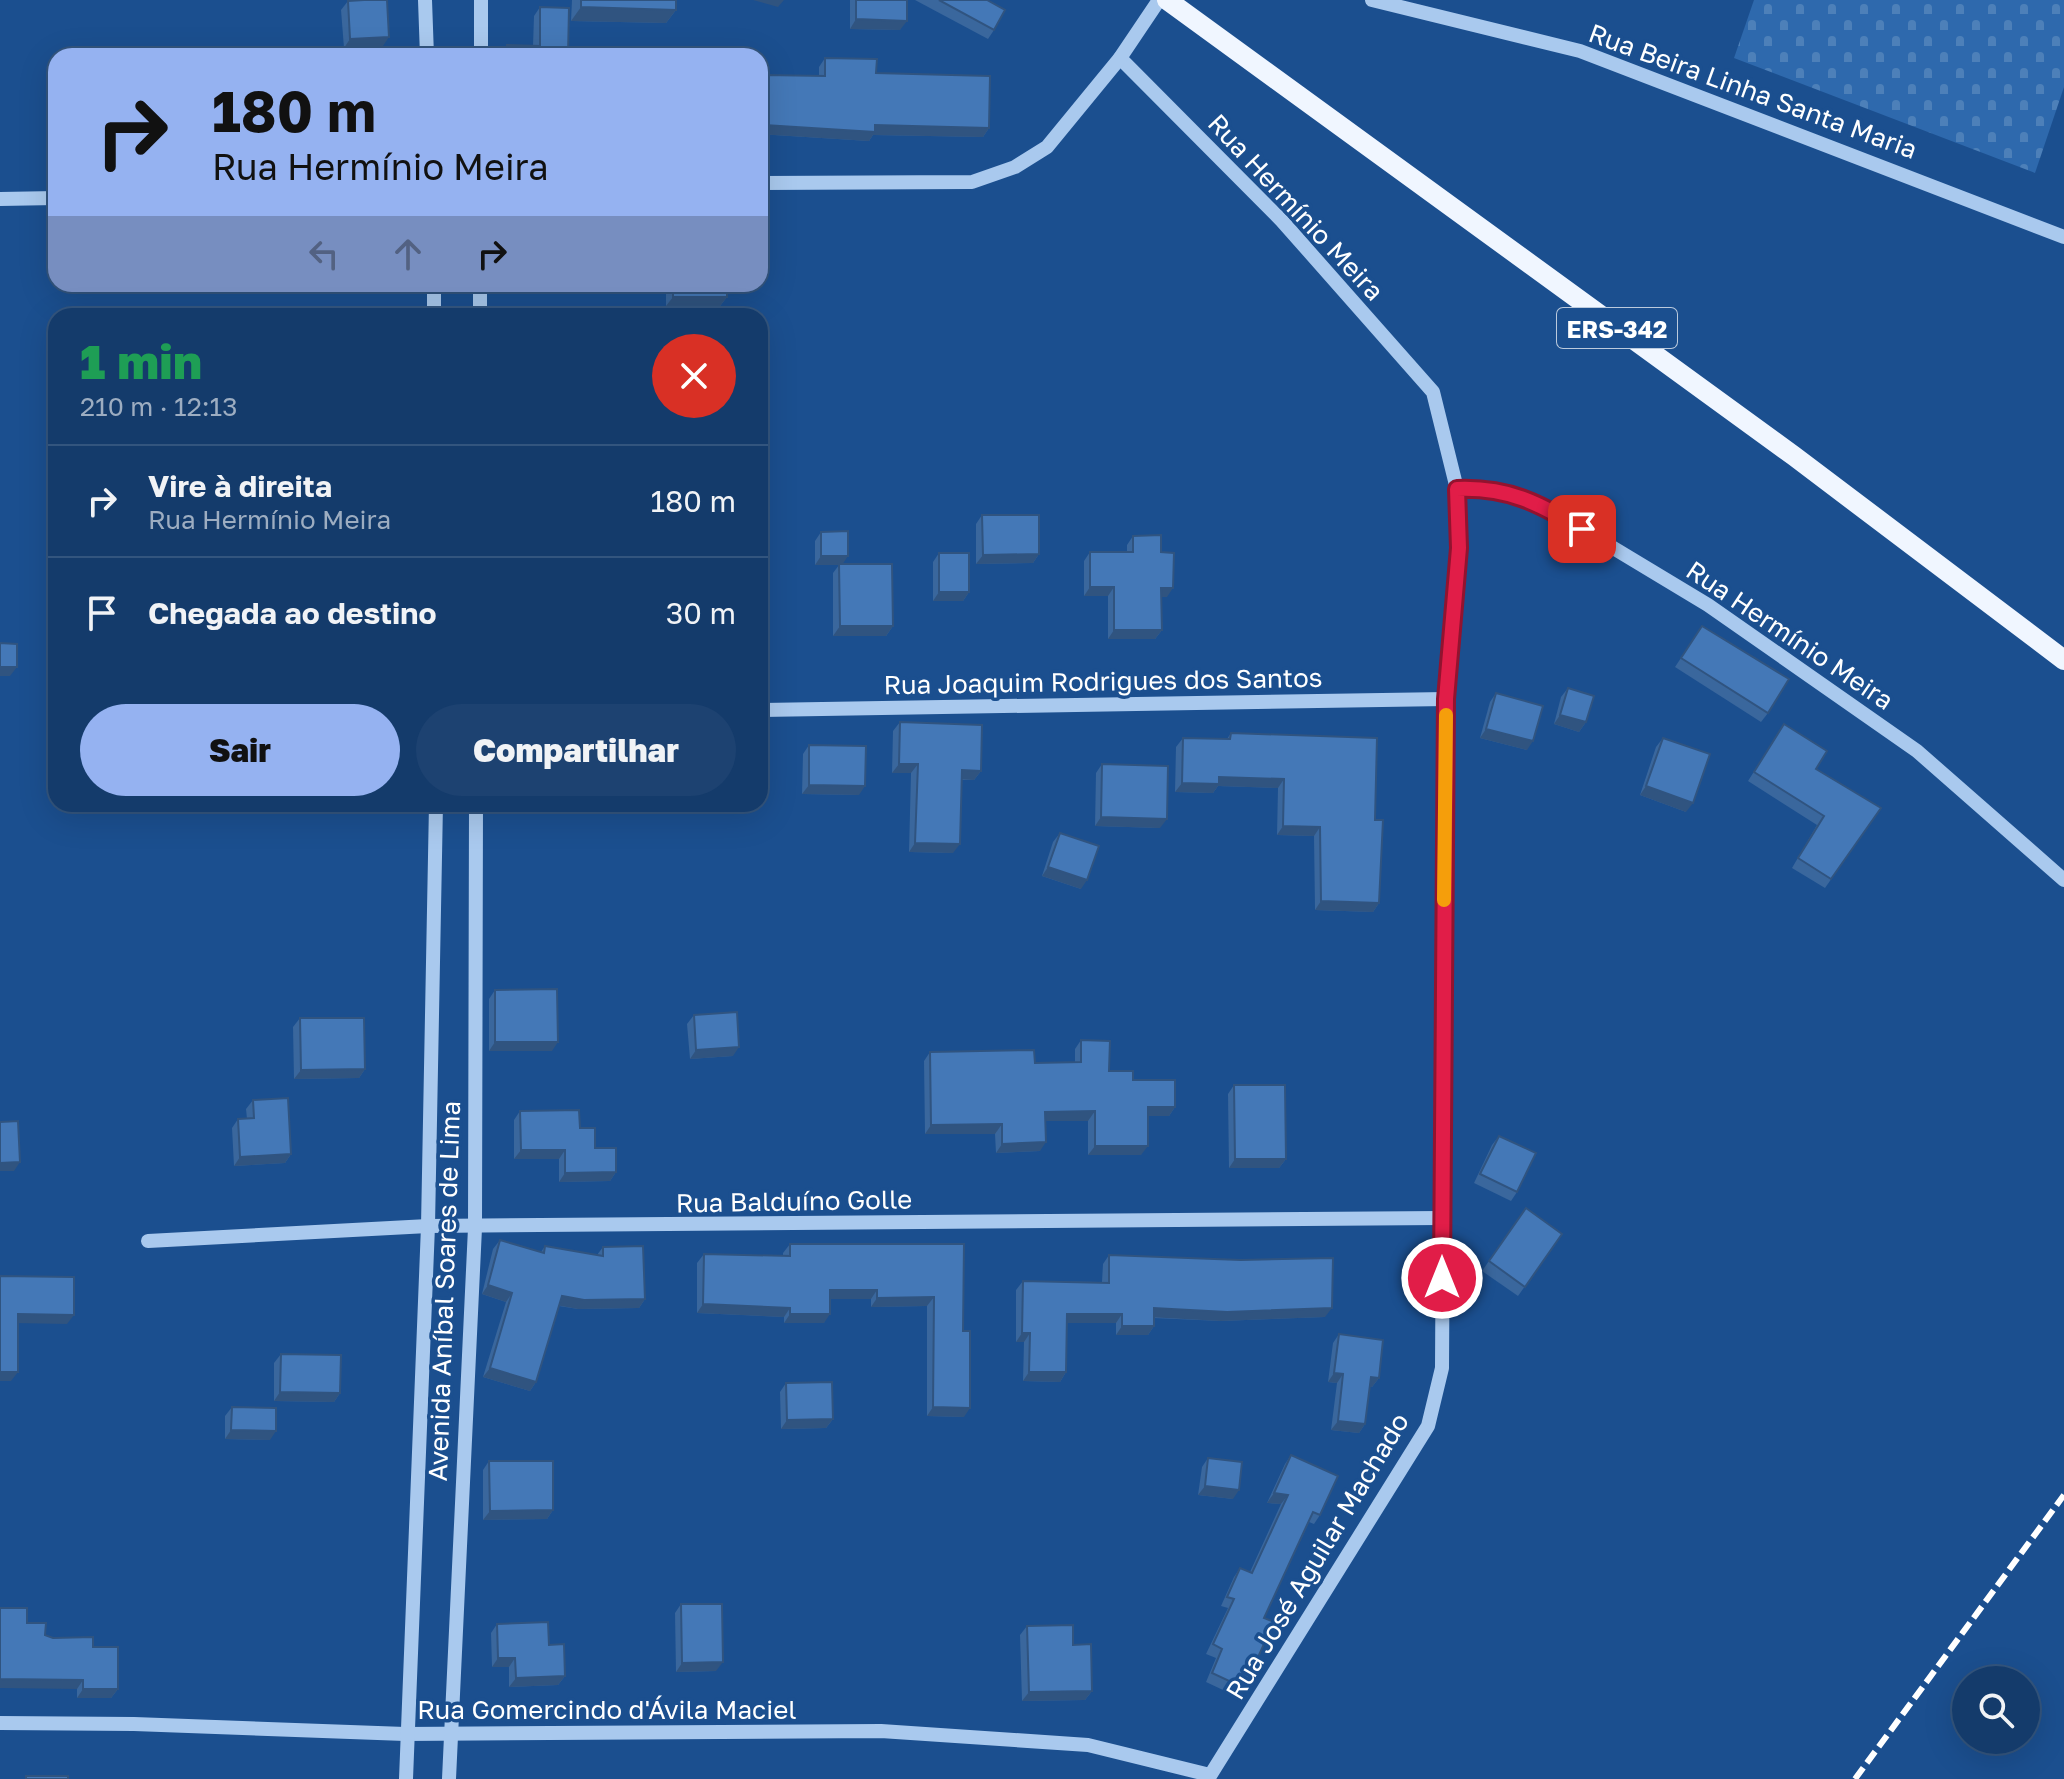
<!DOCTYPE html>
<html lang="pt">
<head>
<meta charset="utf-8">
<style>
  :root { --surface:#143b6b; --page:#1d4271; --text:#f1f3f6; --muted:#9dadc1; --line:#33557e; --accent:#95b2f1 }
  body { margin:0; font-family:"Golos Text",sans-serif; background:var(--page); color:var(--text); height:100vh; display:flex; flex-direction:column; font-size:30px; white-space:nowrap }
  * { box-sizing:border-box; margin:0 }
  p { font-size:26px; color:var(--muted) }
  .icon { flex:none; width:44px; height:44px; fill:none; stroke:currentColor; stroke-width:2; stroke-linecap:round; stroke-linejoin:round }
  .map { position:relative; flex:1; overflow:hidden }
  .side { position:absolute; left:48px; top:308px; width:720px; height:504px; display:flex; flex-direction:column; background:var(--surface); border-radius:24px; box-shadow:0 8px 32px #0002,0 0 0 2px var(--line) }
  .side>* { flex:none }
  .guide { position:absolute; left:48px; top:48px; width:720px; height:244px; border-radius:24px; box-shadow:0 8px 32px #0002,0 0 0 2px var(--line); background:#95b2f1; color:#111; overflow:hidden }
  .buttons { position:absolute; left:1952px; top:1666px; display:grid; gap:16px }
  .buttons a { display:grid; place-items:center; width:88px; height:88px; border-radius:50%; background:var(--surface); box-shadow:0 8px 32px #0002,0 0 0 2px var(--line); font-size:40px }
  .pin { position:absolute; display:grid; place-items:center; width:68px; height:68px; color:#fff; margin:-34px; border-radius:16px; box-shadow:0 4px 12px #0006 }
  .me { position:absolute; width:88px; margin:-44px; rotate:0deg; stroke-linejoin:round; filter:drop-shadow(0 0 6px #0008) }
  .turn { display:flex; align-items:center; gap:28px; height:168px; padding:0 32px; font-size:36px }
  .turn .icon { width:104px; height:104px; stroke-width:2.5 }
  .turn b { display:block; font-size:56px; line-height:68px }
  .lanes { display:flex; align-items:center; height:76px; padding:0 32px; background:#0003; justify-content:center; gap:40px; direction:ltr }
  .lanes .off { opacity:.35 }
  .round { display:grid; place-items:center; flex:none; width:84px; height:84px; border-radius:42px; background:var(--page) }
  .head { display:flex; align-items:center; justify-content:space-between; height:136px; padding:0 32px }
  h1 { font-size:48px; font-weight:800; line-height:60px; color:#1e9e55 }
  .action { display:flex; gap:16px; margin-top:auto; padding:16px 32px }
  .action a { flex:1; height:92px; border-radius:48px; background:var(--accent); color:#111; font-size:32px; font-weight:800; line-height:92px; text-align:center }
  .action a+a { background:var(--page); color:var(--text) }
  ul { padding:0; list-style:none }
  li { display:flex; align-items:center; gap:24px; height:112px; padding:0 32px; border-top:2px solid var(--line) }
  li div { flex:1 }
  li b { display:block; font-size:30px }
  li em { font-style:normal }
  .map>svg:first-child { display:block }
  .cemetery { fill:url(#cemetery-stones) }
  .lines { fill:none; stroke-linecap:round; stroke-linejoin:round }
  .minor { stroke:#a9c9ee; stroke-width:14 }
  .major { stroke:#f0f6ff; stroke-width:20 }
  .rail { stroke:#fff; stroke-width:6; stroke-dasharray:14 6; stroke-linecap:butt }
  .wall { fill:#3a679d }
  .shaded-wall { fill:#305480 }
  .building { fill:#4478b7; stroke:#305480; stroke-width:2 }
  .route-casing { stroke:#92132f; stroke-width:20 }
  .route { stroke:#e11d48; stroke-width:14 }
  .slow { stroke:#f59e0b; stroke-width:14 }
  .labels { text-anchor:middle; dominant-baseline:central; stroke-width:7; stroke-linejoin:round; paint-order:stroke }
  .shield { fill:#1b4f8f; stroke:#bbcadd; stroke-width:2 }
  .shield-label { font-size:24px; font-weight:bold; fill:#fff }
  .street-label { font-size:26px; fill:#fff; stroke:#1b4f8f }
</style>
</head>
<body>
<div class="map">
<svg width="2064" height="1779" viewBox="0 0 2064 1779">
  <defs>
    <pattern id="cemetery-stones" width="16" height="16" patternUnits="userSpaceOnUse" patternTransform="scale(2)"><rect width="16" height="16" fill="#2e69ad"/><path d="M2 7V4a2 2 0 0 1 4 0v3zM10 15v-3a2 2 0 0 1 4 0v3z" fill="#4d80b9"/></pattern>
  </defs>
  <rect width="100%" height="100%" fill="#1b4f8f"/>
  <path class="cemetery" d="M1754,0H2064V87L2035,173L1734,58Z"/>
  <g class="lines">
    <g class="minor">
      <path d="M425,0L427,56"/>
      <path d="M481,0V56"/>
      <path d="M1372,0L1580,51L2064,237"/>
      <path d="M1120,58L1282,221L1433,392L1457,489L1459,548L1446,699L1442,1368L1428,1426L1208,1779"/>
      <path d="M760,183L972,182L1015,167L1047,147L1120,58L1159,0"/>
      <path d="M0,199L56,198"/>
      <path d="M434,284V316"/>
      <path d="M480,316V284"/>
      <path d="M1457,489L1489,488L1517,495L1557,514L1708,605L1917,751L2064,880"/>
      <path d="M760,710L1446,699"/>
      <path d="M148,1241L428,1226L1441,1218"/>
      <path d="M0,1723L134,1724L405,1734L881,1731L1088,1745L1210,1775"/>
      <path d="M406,1779L428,1226L436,804"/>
      <path d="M449,1779L475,1228L476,804"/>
    </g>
    <path class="major" d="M1167,0L1794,456L2064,660"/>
    <path class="rail" d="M1855,1779L2064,1495"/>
  </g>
  <g class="wall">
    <path d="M357,0H387L383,46L344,48L341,10L348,1Z"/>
    <path d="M572,0H676V10L666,23L571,21Z"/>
    <path d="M850,0H907L900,30L850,29Z"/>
    <path d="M915,0H987L994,30L988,39Z"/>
    <path d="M540,7L568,56H501L507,45L533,46L534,16Z"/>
    <path d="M825,58L876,73L989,128L983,137L873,135L869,141L760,134V82L765,75H819V67Z"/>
    <path d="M581,284H727V297L720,306H666V287H581Z"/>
    <path d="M982,515L1039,554L1033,563L976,564V524Z"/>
    <path d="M821,532L843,564L893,626L886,636H833V573L839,565H815V541Z"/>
    <path d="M1133,536L1161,552L1167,597H1162V630L1155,639H1108V596H1084V561L1090,552H1127V545Z"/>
    <path d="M939,553L969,592L963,601H933V562Z"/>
    <path d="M1702,626L1768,713L1761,722L1675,667Z"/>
    <path d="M1568,688L1586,722L1579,732L1554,724L1561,697Z"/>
    <path d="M1496,693L1527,750L1480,738L1490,702Z"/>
    <path d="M900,722L981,771L974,780H961L953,853L909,852L911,773H892L893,731Z"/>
    <path d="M1784,724L1816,769L1881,808L1825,888L1792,868L1817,825L1748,781Z"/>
    <path d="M1231,733L1375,820L1379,903L1373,912L1315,910L1314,836L1277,835L1278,788L1218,786L1213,793L1175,792L1176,747L1183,738L1227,739Z"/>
    <path d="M1663,738L1686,812L1640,795L1656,747Z"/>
    <path d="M809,745L859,795L802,794L803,754Z"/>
    <path d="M1102,764L1160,828L1095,826L1096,773Z"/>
    <path d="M1060,833L1081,889L1042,876L1053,842Z"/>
    <path d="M495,990L552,1051H489V999Z"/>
    <path d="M694,1015L733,1056L690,1059L687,1024Z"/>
    <path d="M300,1018L365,1069L359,1078L294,1079L293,1027Z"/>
    <path d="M1081,1040L1109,1071L1133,1080L1175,1107L1169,1116H1148L1141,1155H1088V1121H1045L1040,1151L996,1153L995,1134H925L924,1061L930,1052L1035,1063L1075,1062V1049Z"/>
    <path d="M1234,1085L1286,1159L1279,1168H1229L1228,1094Z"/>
    <path d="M253,1100L291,1154L285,1163L234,1166L232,1128L238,1119H247L246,1109Z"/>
    <path d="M520,1111L580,1128L616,1172L610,1181L559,1182V1159H514V1120Z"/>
    <path d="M1499,1136L1517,1192L1511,1201L1474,1183L1492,1145Z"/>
    <path d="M1526,1208L1562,1234L1518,1296L1482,1271Z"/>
    <path d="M500,1240L541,1252L545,1246L597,1255L603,1247L645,1299L639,1308L578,1309L559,1306L536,1382L530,1391L483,1377L506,1302L482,1294L493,1249Z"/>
    <path d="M790,1244H964V1417L927,1416V1306L871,1307V1299H830L824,1323H784V1317L697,1313V1263L704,1254L783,1256V1253Z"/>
    <path d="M1109,1255L1325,1317L1221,1321L1154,1318V1326L1148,1335H1116V1323H1067L1066,1372L1060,1382L1023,1381L1024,1342H1016V1290L1023,1281L1102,1282L1103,1264Z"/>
    <path d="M1339,1334L1379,1378L1372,1387H1370L1365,1424L1359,1433L1331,1430L1337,1383L1328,1382L1333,1343Z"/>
    <path d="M281,1354L340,1393L334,1402L274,1401V1363Z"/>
    <path d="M786,1383L833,1419L826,1428L781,1429L780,1392Z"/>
    <path d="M232,1407L270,1440L225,1439V1416Z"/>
    <path d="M1291,1455L1320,1515L1314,1524L1309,1522L1264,1618L1244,1688L1238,1697L1206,1682L1216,1658L1206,1654L1228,1608L1221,1606L1234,1577L1240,1568L1250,1572L1281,1504L1267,1503L1285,1464Z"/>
    <path d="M1208,1458L1233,1499L1198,1495L1202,1467Z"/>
    <path d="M489,1461L553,1510L547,1519L483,1520V1470Z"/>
    <path d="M681,1604L716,1671L676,1672L675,1613Z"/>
    <path d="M27,1623L45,1635L53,1638L93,1647L118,1689L111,1698H77V1689Z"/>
    <path d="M497,1624L549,1645L565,1676L558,1685L509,1687V1667H492L491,1633Z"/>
    <path d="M1027,1626L1073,1645L1092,1691L1085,1700L1022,1701L1020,1635Z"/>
  </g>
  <g class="shaded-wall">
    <path d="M753,0H784L778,7Z"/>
    <path d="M581,7L676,10L666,23L571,21Z"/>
    <path d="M856,19L907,21L900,30L850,29Z"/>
    <path d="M389,37L383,46L344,48L350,39Z"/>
    <path d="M764,125H875L989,128L983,137L873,135L869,141L760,134V131Z"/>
    <path d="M584,284H668L666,287H581Z"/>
    <path d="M673,297H727L720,306H666Z"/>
    <path d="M1039,554L1033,563L976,564L983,555Z"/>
    <path d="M821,556H848L842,565H815Z"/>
    <path d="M1090,587H1114L1108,596H1084Z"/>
    <path d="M1161,588H1173L1167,597H1155Z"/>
    <path d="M939,592H969L963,601H933Z"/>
    <path d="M840,626H893L886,636H833Z"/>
    <path d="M1114,630H1162L1155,639H1108Z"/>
    <path d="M0,667H17L10,676H0Z"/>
    <path d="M1560,715L1586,722L1579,732L1554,724Z"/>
    <path d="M1486,729L1533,741L1527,750L1480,738Z"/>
    <path d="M899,764H918L911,773H892Z"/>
    <path d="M962,770L981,771L974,780L955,779Z"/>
    <path d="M1219,777L1284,779L1278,788L1218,786L1213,793L1175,792L1182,783Z"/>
    <path d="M809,785L865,786L859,795L802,794Z"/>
    <path d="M1646,786L1693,803L1686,812L1640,795Z"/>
    <path d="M74,804H126L124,807L73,805Z"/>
    <path d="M1101,817L1167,819L1160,828L1095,826Z"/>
    <path d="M1283,826L1320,827L1314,836L1277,835Z"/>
    <path d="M915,843L960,844L953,853L909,852Z"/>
    <path d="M1048,867L1087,880L1081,889L1042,876Z"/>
    <path d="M1321,901L1379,903L1373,912L1315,910Z"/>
    <path d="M495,1042H558L552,1051H489Z"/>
    <path d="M739,1047L733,1056L690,1059L696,1050Z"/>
    <path d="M365,1069L359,1078L294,1079L301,1070Z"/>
    <path d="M1148,1107H1175L1169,1116H1141Z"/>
    <path d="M1095,1111L1088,1121H1039L1045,1112Z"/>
    <path d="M1002,1124L995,1134H925L931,1125Z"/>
    <path d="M1046,1142L1040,1151L996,1153L1002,1144Z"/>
    <path d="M1095,1146H1148L1141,1155H1088Z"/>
    <path d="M521,1150H565L559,1159H514Z"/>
    <path d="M291,1154L285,1163L234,1166L240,1157Z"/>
    <path d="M1235,1159H1286L1279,1168H1229Z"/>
    <path d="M20,1162L14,1171H0V1163Z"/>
    <path d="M616,1172L610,1181L559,1182L565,1173Z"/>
    <path d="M488,1285L512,1293L506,1302L482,1294Z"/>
    <path d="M830,1290H877L871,1299H824Z"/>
    <path d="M562,1296L645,1299L639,1308L578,1309L556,1305Z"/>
    <path d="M934,1297L927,1306L871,1307L877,1298Z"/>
    <path d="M703,1304L790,1308L784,1317L697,1313Z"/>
    <path d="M1154,1308H1332L1325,1317L1221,1321L1148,1317Z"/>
    <path d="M18,1314L74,1315L67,1324L12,1323Z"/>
    <path d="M790,1314H830L824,1323H784Z"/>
    <path d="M1067,1314H1122L1116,1323H1060Z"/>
    <path d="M1122,1326H1154L1148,1335H1116Z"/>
    <path d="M1022,1333H1030L1024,1342H1016Z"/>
    <path d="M490,1368L536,1382L530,1391L483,1377Z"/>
    <path d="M0,1372H18L11,1381H0Z"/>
    <path d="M1029,1372H1066L1060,1382L1023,1381Z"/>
    <path d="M1334,1373L1343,1374L1337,1383L1328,1382Z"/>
    <path d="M1371,1377L1379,1378L1372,1387L1364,1386Z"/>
    <path d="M280,1392L340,1393L334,1402L274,1401Z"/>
    <path d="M933,1407L970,1408L964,1417L927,1416Z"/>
    <path d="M833,1419L826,1428L781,1429L787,1420Z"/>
    <path d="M1338,1421L1365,1424L1359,1433L1331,1430Z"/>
    <path d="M231,1430L276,1431L270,1440L225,1439Z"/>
    <path d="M1205,1486L1239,1490L1233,1499L1198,1495Z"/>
    <path d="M1274,1493L1288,1495L1281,1504L1267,1503Z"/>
    <path d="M553,1510L547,1519L483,1520L490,1511Z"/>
    <path d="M498,1658H515L509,1667H492Z"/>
    <path d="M723,1662L716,1671L676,1672L682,1663Z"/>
    <path d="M565,1676L558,1685L509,1687L516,1678Z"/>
    <path d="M0,1679L83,1680L77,1689L0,1688Z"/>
    <path d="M83,1689H118L111,1698H77Z"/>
    <path d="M1092,1691L1085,1700L1022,1701L1029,1692Z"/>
  </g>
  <g class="building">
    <path d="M364,0H387L389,37L350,39L348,1Z"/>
    <path d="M581,0H676V10L581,7Z"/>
    <path d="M856,0H907V21L856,19Z"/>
    <path d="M939,0H987L1005,10L994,30Z"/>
    <path d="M540,7L569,8L568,56H507V45L540,46Z"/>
    <path d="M825,58L877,59L876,73L990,76L989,128L875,125V132L764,125L765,75L825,76Z"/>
    <rect x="673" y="284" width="54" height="13"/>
    <path d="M982,515H1039V554L983,555Z"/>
    <path d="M848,531V556H821V532Z"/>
    <path d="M1161,535V552L1174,553L1173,588H1161L1162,630H1114V587H1090V552H1133V536Z"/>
    <rect x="939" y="553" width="30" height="39"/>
    <path d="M839,564H892L893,626H840Z"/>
    <path d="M1702,626L1789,679L1768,713L1681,658Z"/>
    <path d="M0,643L17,644V667H0Z"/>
    <path d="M1568,688L1594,696L1586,722L1560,715Z"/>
    <path d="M1496,693L1543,706L1533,741L1486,729Z"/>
    <path d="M900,722L982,725L981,771L962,770L960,844L915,843L918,764H899Z"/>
    <path d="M1784,724L1827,751L1816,769L1881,808L1831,879L1798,858L1824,816L1754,772Z"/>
    <path d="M1231,733L1377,738L1375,820H1383L1379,903L1321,901L1320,827L1283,826L1284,779L1219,777V784L1182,783L1183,738L1230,739Z"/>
    <path d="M1663,738L1710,754L1693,803L1646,786Z"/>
    <path d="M809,745L866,746L865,786L809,785Z"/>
    <path d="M1102,764L1168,766L1167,819L1101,817Z"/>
    <path d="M1060,833L1099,846L1087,880L1048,867Z"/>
    <path d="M557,989L558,1042H495V990Z"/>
    <path d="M737,1012L739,1047L696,1050L694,1015Z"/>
    <path d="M300,1018H364L365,1069L301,1070Z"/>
    <path d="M1081,1040L1110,1041L1109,1071H1133V1080H1175V1107H1148V1146H1095V1111L1045,1112L1046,1142L1002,1144V1124L931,1125L930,1052L1034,1050L1035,1063L1081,1062Z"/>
    <path d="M1234,1085H1285L1286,1159H1235Z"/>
    <path d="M288,1098L291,1154L240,1157L238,1119L254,1118L253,1100Z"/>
    <path d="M579,1110L580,1128H595V1148H616V1172L565,1173V1150H521L520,1111Z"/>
    <path d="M18,1121L20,1162L0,1163V1122Z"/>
    <path d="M1499,1136L1536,1153L1517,1192L1480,1174Z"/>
    <path d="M1526,1208L1562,1234L1525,1287L1489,1261Z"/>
    <path d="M500,1240L544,1253L545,1246L603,1256V1247L643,1246L645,1299L584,1300L562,1296L536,1382L490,1368L512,1293L488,1285Z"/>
    <path d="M790,1244H964L963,1331H970V1408L933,1407L934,1297L877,1298V1290H830V1314H790V1308L703,1304L704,1254L790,1256Z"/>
    <path d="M1109,1255L1241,1260L1333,1258L1332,1308L1227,1312L1154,1308V1326H1122V1314H1067L1066,1372H1029L1030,1333H1022L1023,1281L1109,1283Z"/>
    <path d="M0,1276L74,1277V1315L18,1314V1372H0Z"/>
    <path d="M1339,1334L1383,1340L1379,1378L1371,1377L1365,1424L1338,1421L1343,1374L1334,1373Z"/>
    <path d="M281,1354L341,1355L340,1393L280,1392Z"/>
    <path d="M832,1382L833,1419L787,1420L786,1383Z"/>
    <path d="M232,1407L276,1408V1431L231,1430Z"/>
    <path d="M1291,1455L1338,1476L1320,1515L1313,1512L1264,1618L1274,1622L1244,1688L1212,1673L1222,1649L1213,1644L1234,1599L1227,1597L1240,1568L1252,1573L1288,1495L1274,1493Z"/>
    <path d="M1208,1458L1242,1462L1239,1490L1205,1486Z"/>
    <path d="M489,1461H553V1510L490,1511Z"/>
    <path d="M681,1604H722L723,1662L682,1663Z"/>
    <path d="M0,1608H27V1623H46L45,1635L53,1638L93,1637V1647H118V1689H83V1680L0,1679Z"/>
    <path d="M548,1622L549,1645L564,1644L565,1676L516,1678L515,1658H498L497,1624Z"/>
    <path d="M1073,1625V1645L1091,1644L1092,1691L1029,1692L1027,1626Z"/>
    <rect x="26" y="1776" width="42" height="3"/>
  </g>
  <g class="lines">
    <defs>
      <path id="route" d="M1442,1278L1446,699L1459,548L1457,489C1508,487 1539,503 1582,529"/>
    </defs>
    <use href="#route" class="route-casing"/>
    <use href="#route" class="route"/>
    <path class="slow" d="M1444,900L1446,715"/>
  </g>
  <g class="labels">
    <rect class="shield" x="1557" y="308" width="120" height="40" rx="6"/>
    <g class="shield-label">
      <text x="1617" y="328">ERS-342</text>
    </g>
    <g class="street-label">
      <text transform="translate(1753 91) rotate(20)">Rua Beira Linha Santa Maria</text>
      <text transform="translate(1296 207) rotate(47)">Rua Hermínio Meira</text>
      <text transform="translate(1790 635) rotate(34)">Rua Hermínio Meira</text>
      <text transform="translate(1103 681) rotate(-1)">Rua Joaquim Rodrigues dos Santos</text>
      <text transform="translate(794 1201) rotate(-1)">Rua Balduíno Golle</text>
      <text transform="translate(444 1291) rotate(-88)">Avenida Aníbal Soares de Lima</text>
      <text transform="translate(1317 1556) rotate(-59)">Rua José Aguilar Machado</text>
      <text x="607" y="1709">Rua Gomercindo d'Ávila Maciel</text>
    </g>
  </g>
</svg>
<div class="buttons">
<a><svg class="icon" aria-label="search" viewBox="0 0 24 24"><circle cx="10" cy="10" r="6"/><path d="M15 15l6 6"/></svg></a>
</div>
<div class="pin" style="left:1582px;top:529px;background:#d93025"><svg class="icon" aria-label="arrive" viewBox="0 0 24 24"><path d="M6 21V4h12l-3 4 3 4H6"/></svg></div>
<svg class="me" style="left:1442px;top:1278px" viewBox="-20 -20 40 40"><circle r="17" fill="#e11d48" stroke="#fff" stroke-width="3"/><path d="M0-11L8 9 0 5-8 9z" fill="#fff"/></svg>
<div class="guide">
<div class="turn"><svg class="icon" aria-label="right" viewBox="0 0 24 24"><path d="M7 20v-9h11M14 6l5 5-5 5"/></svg><div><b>180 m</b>Rua Hermínio Meira</div></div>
<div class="lanes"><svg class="icon off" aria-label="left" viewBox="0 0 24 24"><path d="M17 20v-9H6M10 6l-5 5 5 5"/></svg><svg class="icon off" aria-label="ahead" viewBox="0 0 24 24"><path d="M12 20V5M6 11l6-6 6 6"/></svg><svg class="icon" aria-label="right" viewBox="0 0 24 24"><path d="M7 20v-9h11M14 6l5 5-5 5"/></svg></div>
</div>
<section class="side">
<div class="head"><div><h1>1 min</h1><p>210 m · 12:13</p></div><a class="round" style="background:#d93025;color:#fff"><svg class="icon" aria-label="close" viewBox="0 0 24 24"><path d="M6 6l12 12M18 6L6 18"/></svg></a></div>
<ul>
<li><svg class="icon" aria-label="right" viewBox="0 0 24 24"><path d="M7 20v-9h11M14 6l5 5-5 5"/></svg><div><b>Vire à direita</b><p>Rua Hermínio Meira</p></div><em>180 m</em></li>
<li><svg class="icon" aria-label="arrive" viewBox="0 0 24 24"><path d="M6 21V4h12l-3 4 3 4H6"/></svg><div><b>Chegada ao destino</b></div><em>30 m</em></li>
</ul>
<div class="action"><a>Sair</a><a>Compartilhar</a></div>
</section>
</div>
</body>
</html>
